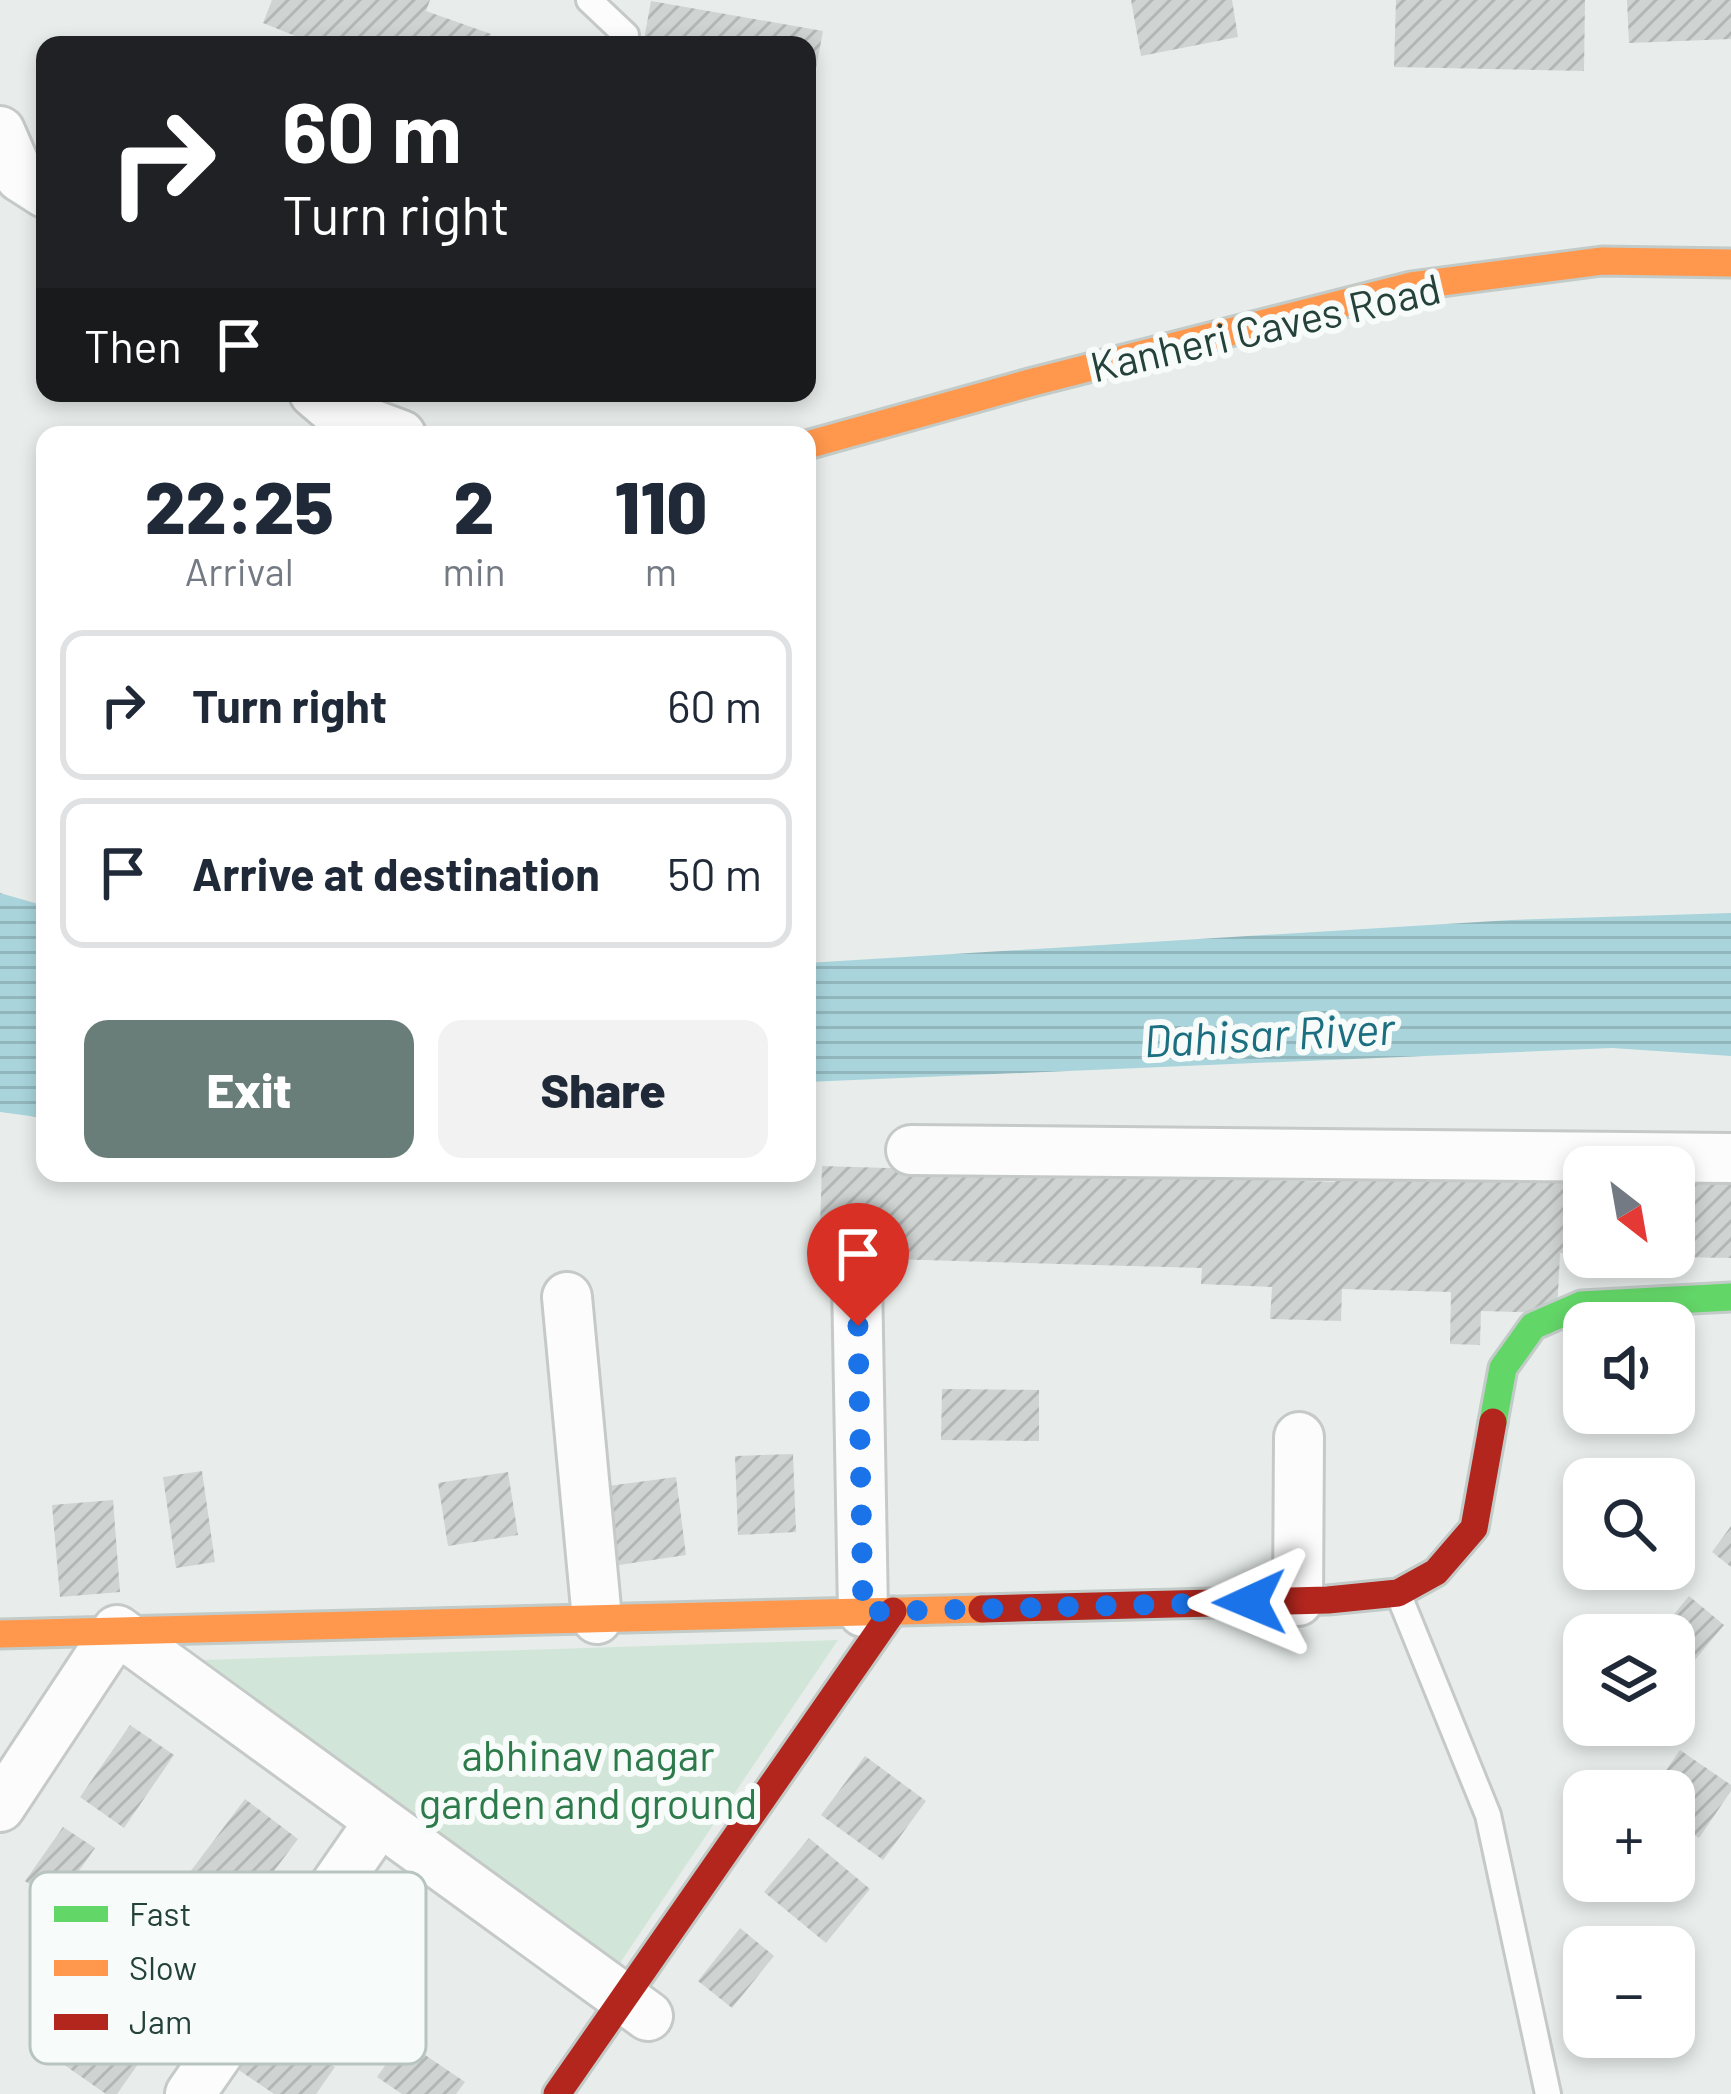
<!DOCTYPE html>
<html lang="en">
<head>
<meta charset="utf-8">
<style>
  :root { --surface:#fff; --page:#f2f2f3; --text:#1f2937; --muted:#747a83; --line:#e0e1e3; --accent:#697e78 }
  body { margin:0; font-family:Barlow,sans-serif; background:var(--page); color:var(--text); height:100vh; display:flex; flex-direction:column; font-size:45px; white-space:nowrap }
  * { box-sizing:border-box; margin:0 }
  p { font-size:39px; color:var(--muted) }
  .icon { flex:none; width:66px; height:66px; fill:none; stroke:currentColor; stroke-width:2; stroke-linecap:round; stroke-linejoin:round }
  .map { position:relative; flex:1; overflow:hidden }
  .sheet { position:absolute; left:36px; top:426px; width:780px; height:756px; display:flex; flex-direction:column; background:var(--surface); border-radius:24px; box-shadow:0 6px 18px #0003 }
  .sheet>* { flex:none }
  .guide { position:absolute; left:36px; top:36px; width:780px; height:366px; border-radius:24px; box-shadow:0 6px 18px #0003; background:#202124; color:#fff; overflow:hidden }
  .needle { width:78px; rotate:149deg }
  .controls { position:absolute; left:1563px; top:1146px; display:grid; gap:24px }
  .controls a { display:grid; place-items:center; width:132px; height:132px; border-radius:24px; background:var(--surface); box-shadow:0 6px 18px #0003; font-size:60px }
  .pin { position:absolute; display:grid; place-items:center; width:102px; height:102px; color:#fff; margin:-123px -51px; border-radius:50% 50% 50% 0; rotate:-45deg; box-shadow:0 0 12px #0007 }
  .pin .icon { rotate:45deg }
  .me { position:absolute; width:132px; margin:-66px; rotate:269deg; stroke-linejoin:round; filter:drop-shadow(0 0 9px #0008) }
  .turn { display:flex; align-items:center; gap:42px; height:252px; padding:0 48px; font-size:54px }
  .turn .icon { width:156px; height:156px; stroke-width:2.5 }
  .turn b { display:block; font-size:84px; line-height:102px }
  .then { display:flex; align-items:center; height:114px; padding:0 48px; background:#0003; gap:24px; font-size:45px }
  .eta { display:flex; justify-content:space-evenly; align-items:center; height:204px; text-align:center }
  .eta b { font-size:72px; font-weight:800; line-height:84px }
  .cta { display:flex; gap:24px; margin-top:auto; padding:24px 48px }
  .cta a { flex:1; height:138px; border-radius:24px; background:var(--accent); color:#fff; font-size:48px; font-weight:800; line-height:138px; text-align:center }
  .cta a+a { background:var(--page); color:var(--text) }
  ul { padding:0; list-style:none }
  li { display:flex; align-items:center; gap:36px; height:150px; margin:0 24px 18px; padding:0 24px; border:6px solid var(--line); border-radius:24px }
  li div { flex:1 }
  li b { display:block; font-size:45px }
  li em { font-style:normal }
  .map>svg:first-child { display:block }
  .park { fill:#d1e6d8 }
  .water { fill:url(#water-rules) }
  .building { fill:url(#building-hatch) }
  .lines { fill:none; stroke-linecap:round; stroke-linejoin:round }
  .lane-casing { stroke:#c5cac8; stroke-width:30 }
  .street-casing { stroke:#c5cac8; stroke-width:54 }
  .fast-casing { stroke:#c3cbc8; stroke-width:33 }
  .slow-casing { stroke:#c3cbc8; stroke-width:33 }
  .jam-casing { stroke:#c3cbc8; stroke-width:33 }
  .lane { stroke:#fcfcfc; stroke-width:24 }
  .street { stroke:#fcfcfc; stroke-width:48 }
  .fast { stroke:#63d668; stroke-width:27 }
  .slow { stroke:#ff974d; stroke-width:27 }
  .jam { stroke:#b3261e; stroke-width:27 }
  .route { stroke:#1a73e8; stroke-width:21; stroke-dasharray:0 37.8 }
  .labels { text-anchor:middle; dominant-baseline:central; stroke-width:12; stroke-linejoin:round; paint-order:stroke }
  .street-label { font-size:42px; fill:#24423a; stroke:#f7fbf9 }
  .park-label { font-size:42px; fill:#2d7a4b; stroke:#f7fbf9 }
  .water-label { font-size:45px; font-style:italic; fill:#1c6f80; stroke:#f7fbf9 }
  .key { fill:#f7fbf9; stroke:#b8c4c0; stroke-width:3 }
  .key-label { font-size:33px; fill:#24423a }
</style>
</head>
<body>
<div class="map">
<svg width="1731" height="2094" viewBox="0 0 1731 2094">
  <defs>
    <pattern id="water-rules" width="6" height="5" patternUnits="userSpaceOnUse" patternTransform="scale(3)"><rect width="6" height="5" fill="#a9d4db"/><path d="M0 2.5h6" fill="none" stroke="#91b7bd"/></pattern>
    <pattern id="building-hatch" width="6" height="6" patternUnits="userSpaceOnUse" patternTransform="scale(3)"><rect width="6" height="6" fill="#cfd4d2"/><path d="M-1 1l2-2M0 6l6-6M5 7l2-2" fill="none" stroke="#b2b7b5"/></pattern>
  </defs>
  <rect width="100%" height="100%" fill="#e8edeb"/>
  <path class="park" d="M838,1640L620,1963L202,1660Z"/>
  <g class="water">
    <path d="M0,893L45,906V1118L0,1112Z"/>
    <path d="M1731,913V1056L1612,1048L807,1082V963L1511,920Z"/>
  </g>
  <g class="building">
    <path d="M272,0H430L426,11L491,34L487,45H318L263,23Z"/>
    <path d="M1131,0H1232L1238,37L1141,56Z"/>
    <path d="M1396,0H1585L1584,71L1394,67Z"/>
    <path d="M1627,0H1731V39L1629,43Z"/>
    <path d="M651,1L823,31L809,106L807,105V45H643Z"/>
    <path d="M1336,1164L1584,1169V1254L1560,1253L1557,1313L1481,1311L1480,1345L1450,1344L1451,1292L1342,1289L1341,1321L1270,1319L1272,1287L1201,1284L1202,1268L819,1257L822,1166L1335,1182Z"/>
    <path d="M1674,1172L1731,1173V1258L1674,1257Z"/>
    <path d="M942,1389L1039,1390V1441L941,1440Z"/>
    <path d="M793,1454L796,1532L738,1535L735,1456Z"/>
    <path d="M202,1471L215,1562L176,1568L163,1477Z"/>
    <path d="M508,1472L518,1535L448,1546L438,1483Z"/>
    <path d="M676,1477L686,1555L619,1565L608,1486Z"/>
    <path d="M113,1500L120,1592L60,1597L52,1505Z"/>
    <path d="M1731,1526V1567L1712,1552Z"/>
    <path d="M1689,1596L1724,1625L1674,1685V1635H1657Z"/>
    <path d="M130,1725L174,1755L124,1828L80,1797Z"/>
    <path d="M1680,1750L1731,1785V1791L1699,1838L1674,1821V1791H1652Z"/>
    <path d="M865,1756L926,1801L883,1860L821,1815Z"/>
    <path d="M245,1799L298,1839L240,1916L187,1876Z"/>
    <path d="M63,1827L95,1848L57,1902L25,1881Z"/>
    <path d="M809,1838L870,1889L826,1943L764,1892Z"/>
    <path d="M740,1928L774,1956L732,2008L698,1981Z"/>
    <path d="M101,1987L163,2029L117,2094H106L53,2057Z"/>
    <path d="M262,2017L335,2067L316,2094H274L230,2064Z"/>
    <path d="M403,2040L465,2082L456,2094H402L377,2077Z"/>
  </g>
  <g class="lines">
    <defs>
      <g id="lane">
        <path d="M589,0L626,35"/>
        <path d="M1398,1593L1488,1815L1548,2094"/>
      </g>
      <g id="street">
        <path d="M0,131L20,177L45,193"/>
        <path d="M314,393L334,410L401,435"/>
        <path d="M911,1150L1731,1158"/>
        <path d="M857,1278L863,1612"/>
        <path d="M567,1297L597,1619"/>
        <path d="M1298,1601L1299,1437"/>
        <path d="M0,1807L117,1630L648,2016"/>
        <path d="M190,2094L379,1822"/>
      </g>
      <path id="fast" d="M1493,1422L1503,1368L1533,1326L1581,1305L1731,1297"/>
      <g id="slow">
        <path d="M807,445L1033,382L1411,286L1602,261L1731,263"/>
        <path d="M0,1634L982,1609"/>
      </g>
      <g id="jam">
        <path d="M982,1609L1328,1600L1398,1593L1436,1572L1474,1528L1493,1422"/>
        <path d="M557,2094L893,1611"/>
      </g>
    </defs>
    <use href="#lane" class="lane-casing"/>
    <use href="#street" class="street-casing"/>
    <use href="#fast" class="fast-casing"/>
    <use href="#slow" class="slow-casing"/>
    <use href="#jam" class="jam-casing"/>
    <use href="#lane" class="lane"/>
    <use href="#street" class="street"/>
    <use href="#fast" class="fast"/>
    <use href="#slow" class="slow"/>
    <use href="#jam" class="jam"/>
  </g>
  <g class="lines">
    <path class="route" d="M858,1326L863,1612L1250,1602"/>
  </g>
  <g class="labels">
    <g class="street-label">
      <text transform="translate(1265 326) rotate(-13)">Kanheri Caves Road</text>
    </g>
    <g class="park-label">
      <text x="588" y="1754">abhinav nagar<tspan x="588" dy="48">garden and ground</tspan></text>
    </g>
    <g class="water-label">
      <text transform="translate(1269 1033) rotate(-3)">Dahisar River</text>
    </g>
  </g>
  <rect x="30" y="1872" width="396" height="192" rx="18" class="key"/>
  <rect x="54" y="1906" width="54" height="16" fill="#63d668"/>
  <rect x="54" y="1960" width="54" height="16" fill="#ff974d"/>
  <rect x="54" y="2014" width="54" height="16" fill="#b3261e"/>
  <g class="key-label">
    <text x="129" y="1926">Fast</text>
    <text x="129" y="1980">Slow</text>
    <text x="129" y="2034">Jam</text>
  </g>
</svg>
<div class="controls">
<a><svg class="needle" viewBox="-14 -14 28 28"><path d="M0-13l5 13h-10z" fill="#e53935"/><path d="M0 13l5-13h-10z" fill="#747a83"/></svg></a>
<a><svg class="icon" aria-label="sound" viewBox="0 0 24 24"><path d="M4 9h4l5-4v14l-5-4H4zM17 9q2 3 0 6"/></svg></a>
<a><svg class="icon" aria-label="search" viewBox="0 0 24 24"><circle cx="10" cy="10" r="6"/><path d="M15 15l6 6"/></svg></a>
<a><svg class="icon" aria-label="layers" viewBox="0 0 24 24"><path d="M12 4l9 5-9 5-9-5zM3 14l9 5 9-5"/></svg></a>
<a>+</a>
<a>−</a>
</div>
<div class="pin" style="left:858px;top:1326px;background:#d93025"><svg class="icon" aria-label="arrive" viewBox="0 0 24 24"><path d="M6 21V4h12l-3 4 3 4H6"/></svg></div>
<svg class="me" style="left:1250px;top:1602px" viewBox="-20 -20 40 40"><path d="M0-17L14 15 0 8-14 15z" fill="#1a73e8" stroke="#fff" stroke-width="4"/></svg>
<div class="guide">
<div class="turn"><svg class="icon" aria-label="right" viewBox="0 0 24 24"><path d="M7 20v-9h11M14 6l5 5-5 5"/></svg><div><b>60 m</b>Turn right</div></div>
<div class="then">Then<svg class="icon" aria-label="arrive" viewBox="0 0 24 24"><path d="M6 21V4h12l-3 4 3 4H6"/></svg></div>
</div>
<section class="sheet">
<div class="eta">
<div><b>22:25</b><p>Arrival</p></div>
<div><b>2</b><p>min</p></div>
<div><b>110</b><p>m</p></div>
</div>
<ul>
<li><svg class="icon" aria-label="right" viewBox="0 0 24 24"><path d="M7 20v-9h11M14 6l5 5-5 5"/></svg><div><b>Turn right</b></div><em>60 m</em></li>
<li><svg class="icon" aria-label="arrive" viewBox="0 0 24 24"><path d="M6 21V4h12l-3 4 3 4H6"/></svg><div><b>Arrive at destination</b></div><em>50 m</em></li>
</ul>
<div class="cta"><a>Exit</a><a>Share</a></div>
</section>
</div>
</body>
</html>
